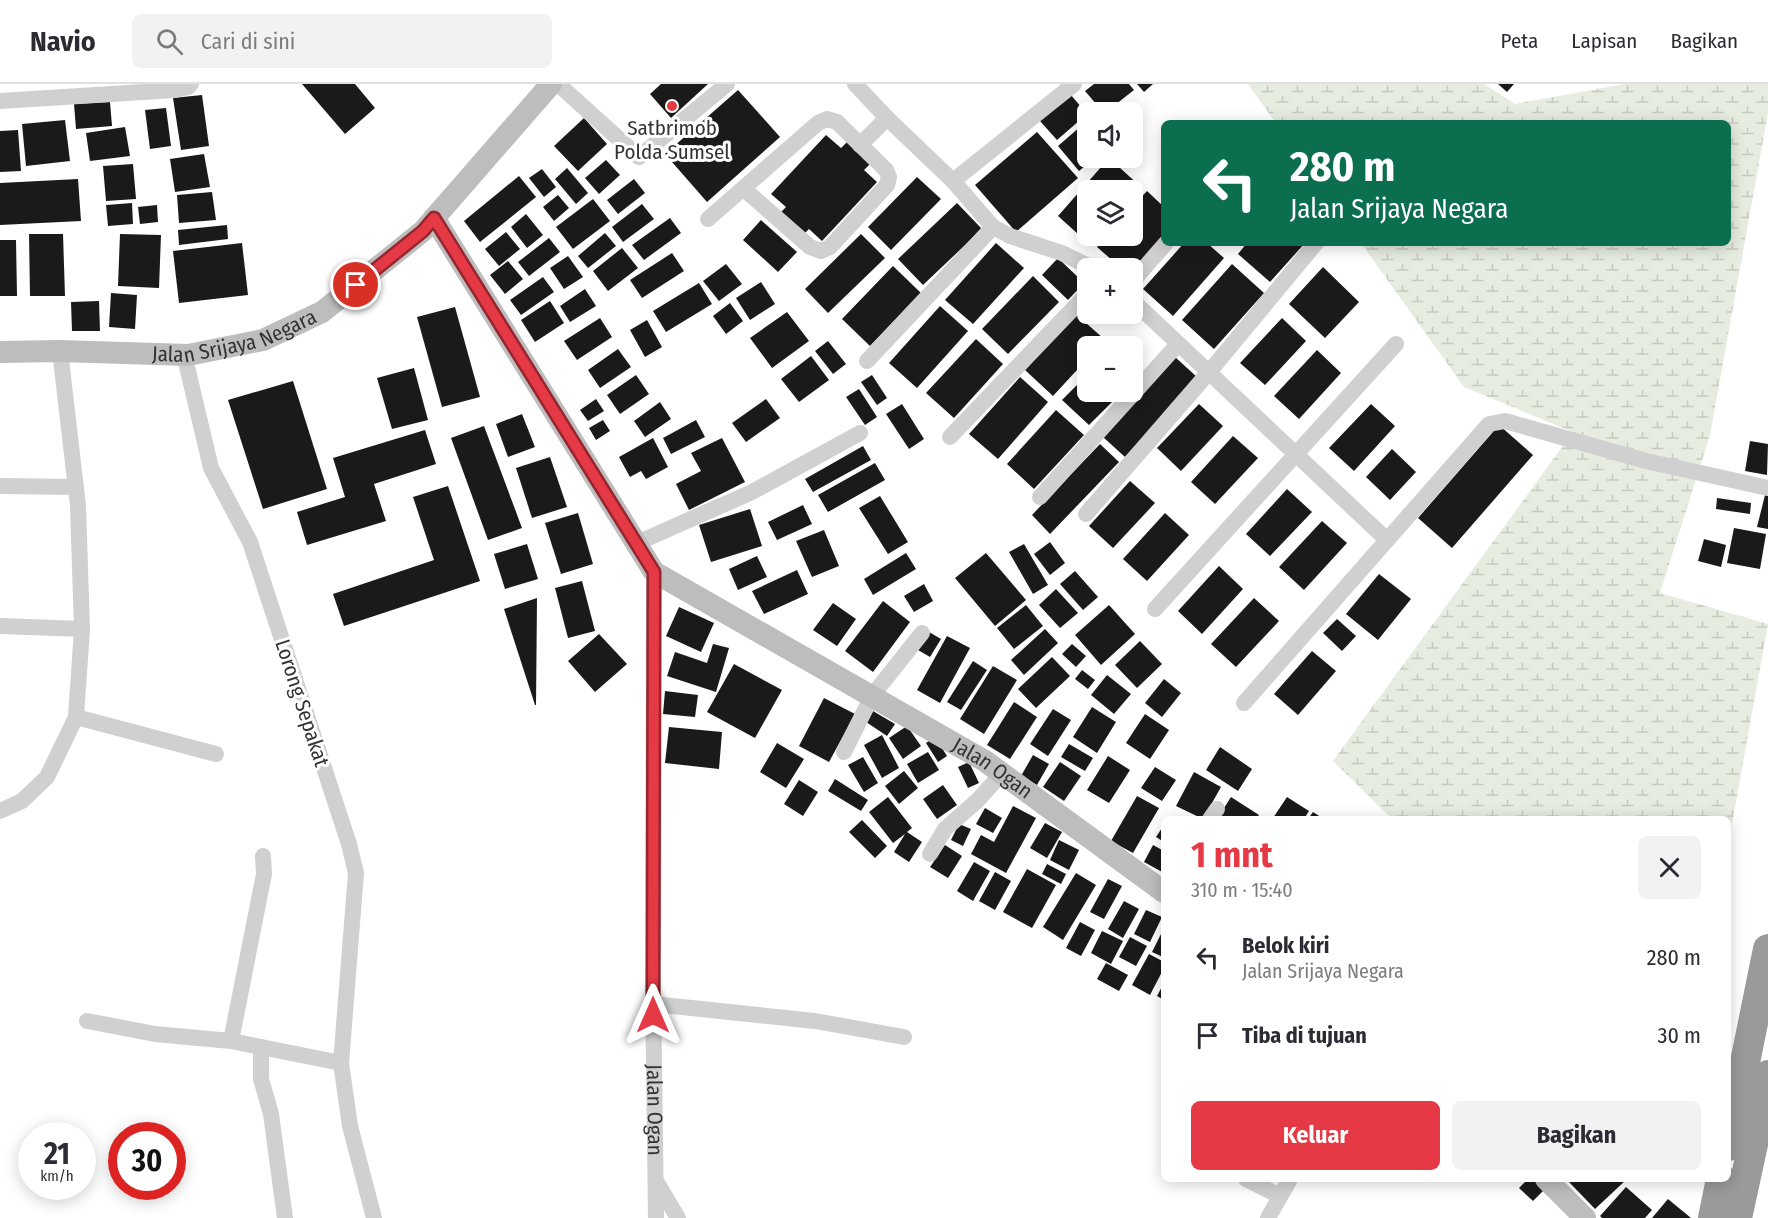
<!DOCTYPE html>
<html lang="id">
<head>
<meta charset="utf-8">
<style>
  :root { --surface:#fff; --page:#f2f2f3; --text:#2b2b33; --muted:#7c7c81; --line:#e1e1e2; --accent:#e63946 }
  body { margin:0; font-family:"Fira Sans Condensed",sans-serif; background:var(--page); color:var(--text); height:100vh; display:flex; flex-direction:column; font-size:22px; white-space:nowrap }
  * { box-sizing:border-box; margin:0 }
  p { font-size:20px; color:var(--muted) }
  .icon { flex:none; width:33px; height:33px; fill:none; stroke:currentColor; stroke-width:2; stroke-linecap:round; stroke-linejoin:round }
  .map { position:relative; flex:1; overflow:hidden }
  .sheet { position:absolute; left:1161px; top:732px; width:570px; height:366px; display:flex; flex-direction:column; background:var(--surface); border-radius:9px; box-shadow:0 3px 15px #0003 }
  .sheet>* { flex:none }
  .guide { position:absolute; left:1161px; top:36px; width:570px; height:126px; border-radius:9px; box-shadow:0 3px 15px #0003; background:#0b6e4f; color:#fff; overflow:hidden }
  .controls { position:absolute; left:1077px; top:18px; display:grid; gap:12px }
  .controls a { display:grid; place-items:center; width:66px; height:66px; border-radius:9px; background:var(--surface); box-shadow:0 3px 15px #0003; font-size:30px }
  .speed { position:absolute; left:18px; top:1038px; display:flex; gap:12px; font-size:30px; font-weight:700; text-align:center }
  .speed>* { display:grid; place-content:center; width:78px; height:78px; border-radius:50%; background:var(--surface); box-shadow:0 3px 15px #0003; line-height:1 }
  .speed small { font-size:15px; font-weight:400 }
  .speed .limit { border:9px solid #d22; background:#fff; color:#111 }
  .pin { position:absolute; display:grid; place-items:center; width:51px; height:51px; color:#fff; margin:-26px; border:3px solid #fff; border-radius:50%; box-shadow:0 2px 6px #0007 }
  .me { position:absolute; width:66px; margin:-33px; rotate:0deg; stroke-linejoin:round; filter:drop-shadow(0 0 4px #0008) }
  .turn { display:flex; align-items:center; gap:21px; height:126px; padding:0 30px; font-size:27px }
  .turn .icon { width:78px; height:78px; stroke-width:2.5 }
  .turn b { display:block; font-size:42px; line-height:51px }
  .round { display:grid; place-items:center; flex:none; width:63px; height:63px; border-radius:9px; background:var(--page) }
  .summary { display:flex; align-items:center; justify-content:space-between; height:102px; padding:0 30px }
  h1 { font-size:36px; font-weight:700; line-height:45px; color:var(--accent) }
  .button { display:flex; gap:12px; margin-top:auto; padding:12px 30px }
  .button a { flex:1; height:69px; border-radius:9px; background:var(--accent); color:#fff; font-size:24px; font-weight:700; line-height:69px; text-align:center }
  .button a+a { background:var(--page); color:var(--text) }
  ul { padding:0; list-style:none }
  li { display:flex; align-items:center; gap:18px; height:78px; padding:0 30px }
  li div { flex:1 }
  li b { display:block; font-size:22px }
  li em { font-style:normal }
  header { display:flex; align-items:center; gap:36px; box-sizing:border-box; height:84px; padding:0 30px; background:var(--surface); border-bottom:2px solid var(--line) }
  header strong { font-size:28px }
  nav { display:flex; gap:33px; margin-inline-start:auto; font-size:21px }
  .search { width:420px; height:54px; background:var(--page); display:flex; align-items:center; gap:15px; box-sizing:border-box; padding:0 21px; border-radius:9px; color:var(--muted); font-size:22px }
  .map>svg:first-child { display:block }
  .wetland { fill:url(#wetland-marsh) }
  .building { fill:#1a1a1a }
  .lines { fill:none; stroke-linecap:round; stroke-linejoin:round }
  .street { stroke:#d0d0d0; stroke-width:16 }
  .secondary { stroke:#bdbdbd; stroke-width:22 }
  .highway { stroke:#9a9a9a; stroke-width:30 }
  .route-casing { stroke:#96252e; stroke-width:15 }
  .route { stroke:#e63946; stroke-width:10 }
  .poi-dot { fill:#e63946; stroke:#fff; stroke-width:2 }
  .labels { text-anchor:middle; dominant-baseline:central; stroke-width:6; stroke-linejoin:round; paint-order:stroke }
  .poi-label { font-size:21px; fill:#333; stroke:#fff }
  .street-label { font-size:21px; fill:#333; stroke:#fff }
</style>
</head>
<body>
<header>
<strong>Navio</strong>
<div class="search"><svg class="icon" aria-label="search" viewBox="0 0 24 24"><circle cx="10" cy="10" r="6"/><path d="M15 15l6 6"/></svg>Cari di sini</div>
<nav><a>Peta</a><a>Lapisan</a><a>Bagikan</a></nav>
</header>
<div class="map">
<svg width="1768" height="1134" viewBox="0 0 1768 1134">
  <defs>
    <pattern id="wetland-marsh" width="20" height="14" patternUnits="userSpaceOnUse" patternTransform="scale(1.5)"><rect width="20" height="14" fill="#e6ecdf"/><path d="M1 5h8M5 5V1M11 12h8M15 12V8" fill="none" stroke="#c6cbc0"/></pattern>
  </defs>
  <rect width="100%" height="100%" fill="#fff"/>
  <path class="wetland" d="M1248,0H1484L1515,20L1625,0H1768V29L1710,351L1660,509L1768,540L1728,762V735H1392L1333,677L1573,348L1464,303L1361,159H1728V39H1276Z"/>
  <g class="building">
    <path d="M302,0H355L375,24L345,50Z"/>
    <path d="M661,0H708L671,34L650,10Z"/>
    <path d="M1094,0H1129L1134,6L1106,28H1103L1085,7Z"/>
    <path d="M1137,0H1153L1144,8Z"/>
    <path d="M1498,0H1514L1507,8Z"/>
    <path d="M738,6L780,53L707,118L665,70Z"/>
    <path d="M202,11L209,62L181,66L173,14Z"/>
    <path d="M1071,11L1087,30L1057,56L1040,37Z"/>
    <path d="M110,18L112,42L76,45L74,20Z"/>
    <path d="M166,24L171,62L150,65L145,26Z"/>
    <path d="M584,34L607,60L578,87L554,62Z"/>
    <path d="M65,36L70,77L26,82L22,40Z"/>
    <path d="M1088,36V74H1095L1079,87L1058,62Z"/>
    <path d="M125,43L130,72L90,77L86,49Z"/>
    <path d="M18,46L21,87L0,88V47Z"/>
    <path d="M1037,48L1078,94L1016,148L975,101Z"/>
    <path d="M826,51L841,64L848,57L871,79L864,86L877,98L822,157L809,145L803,151L780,129L786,123L771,110Z"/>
    <path d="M204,70L210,103L175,108L170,75Z"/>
    <path d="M1109,74L1140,102L1132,110V106H1088V152H1095L1088,159L1058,132Z"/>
    <path d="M606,76L620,91L599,110L585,94Z"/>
    <path d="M133,80L136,115L106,117L103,82Z"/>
    <path d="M567,84L588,109L576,120L555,95Z"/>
    <path d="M542,85L556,103L544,113L529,94Z"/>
    <path d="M519,92L536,113L480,158L464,137Z"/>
    <path d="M917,93L941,115L891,166L868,143Z"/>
    <path d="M78,95L81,137L0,141V99Z"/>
    <path d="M634,95L645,109L618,130L607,116Z"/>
    <path d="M1147,107L1164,123V153L1132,188V184H1121L1097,163L1108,152H1132V123Z"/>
    <path d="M212,108L216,136L179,139L177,111Z"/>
    <path d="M558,111L569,124L554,137L543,123Z"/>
    <path d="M593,115L610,137L573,165L556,143Z"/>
    <path d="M132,119L133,140L108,142L106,121Z"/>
    <path d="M957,119L982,145L923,201L898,175Z"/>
    <path d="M642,120L654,135L623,158L612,143Z"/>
    <path d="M157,121L158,138L140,140L138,123Z"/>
    <path d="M526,130L543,151L527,164L511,143Z"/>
    <path d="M670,134L681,149L644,176L632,161Z"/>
    <path d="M761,136L797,168L778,188L743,156Z"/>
    <path d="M227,141L228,155L179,161L178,146Z"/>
    <path d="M506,148L520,165L499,182L485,165Z"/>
    <path d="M605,149L616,162L588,184L578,172Z"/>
    <path d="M29,150H63L65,212H30Z"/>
    <path d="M120,150L161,151L159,204L118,202Z"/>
    <path d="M861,150L885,174L828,229L805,205Z"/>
    <path d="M549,154L560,168L529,192L518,178Z"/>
    <path d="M0,156H16L17,212H0Z"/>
    <path d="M242,159L248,211L179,219L173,167Z"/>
    <path d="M996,159L1024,184L973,240L945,216Z"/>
    <path d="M1184,159H1207L1224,174L1173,232L1143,205Z"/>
    <path d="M1247,159H1305L1270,198L1238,170Z"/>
    <path d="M622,164L638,184L608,207L593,187Z"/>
    <path d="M672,169L684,187L642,214L630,196Z"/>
    <path d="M568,172L583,193L564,205L550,184Z"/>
    <path d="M1058,174L1084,199L1068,216L1042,191Z"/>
    <path d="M508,177L523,195L505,210L490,191Z"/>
    <path d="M726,180L742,200L719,217L703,197Z"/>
    <path d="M1232,180L1264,209L1214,265L1182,236Z"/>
    <path d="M893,182L921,209L870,262L842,235Z"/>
    <path d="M1323,183L1359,218L1325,254L1289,220Z"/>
    <path d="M1033,192L1059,218L1008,270L982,245Z"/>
    <path d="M543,193L554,208L521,231L510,216Z"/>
    <path d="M761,198L775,220L750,236L736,214Z"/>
    <path d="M699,199L712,220L666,248L653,227Z"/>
    <path d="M585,205L596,222L570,238L560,222Z"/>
    <path d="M111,209L137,211L135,245L109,243Z"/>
    <path d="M99,217L100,247H72L71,218Z"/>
    <path d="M550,217L564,239L535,258L521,236Z"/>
    <path d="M730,219L743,237L726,250L713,232Z"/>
    <path d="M940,222L968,247L917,304L889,279Z"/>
    <path d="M455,223L480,313L442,323L417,233Z"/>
    <path d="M787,228L809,257L772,284L750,254Z"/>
    <path d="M1076,230L1104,255L1097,262H1088V274L1053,312L1025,286Z"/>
    <path d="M600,234L612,253L577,276L564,257Z"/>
    <path d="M1282,234L1306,257L1265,301L1240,279Z"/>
    <path d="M647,236L662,263L645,273L630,246Z"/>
    <path d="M976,255L1003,280L954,334L926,309Z"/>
    <path d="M828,257L846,280L833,290L815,267Z"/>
    <path d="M618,265L631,283L600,304L588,286Z"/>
    <path d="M1317,266L1341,289L1299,335L1274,312Z"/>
    <path d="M811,272L829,296L799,318L781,295Z"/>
    <path d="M1175,273L1197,293L1125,373L1103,353Z"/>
    <path d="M414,284L428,336L392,345L377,294Z"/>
    <path d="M1088,290V308H1122L1089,341L1062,316Z"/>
    <path d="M636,291L649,310L620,330L607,311Z"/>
    <path d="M872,291L887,314L877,321L861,298Z"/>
    <path d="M1020,293L1048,318L998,375L969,350Z"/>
    <path d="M293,297L327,405L263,425L228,316Z"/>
    <path d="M859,305L877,333L865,341L846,313Z"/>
    <path d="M596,315L604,327L588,337L580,326Z"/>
    <path d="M766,315L780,334L746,358L732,339Z"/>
    <path d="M660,318L671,335L645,353L634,337Z"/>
    <path d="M902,320L924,355L909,365L886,330Z"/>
    <path d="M1199,320L1223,342L1181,387L1157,364Z"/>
    <path d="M1371,320L1395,342L1354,387L1329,364Z"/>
    <path d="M1056,326L1084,351L1034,405L1007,380Z"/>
    <path d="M522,330L535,363L508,373L496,340Z"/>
    <path d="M603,336L610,347L596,356L589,344Z"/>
    <path d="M696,336L705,353L671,370L663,354Z"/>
    <path d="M1499,341L1533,371L1452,464L1418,434Z"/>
    <path d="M484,342L522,444L488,456L451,354Z"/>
    <path d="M425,346L436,380L374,400L386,437L307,461L297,428L345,413L333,374Z"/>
    <path d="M1233,352L1258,374L1215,420L1191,398Z"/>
    <path d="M653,354L668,383L646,395L641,387L630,393L619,373Z"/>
    <path d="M722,354L745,398L689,426L676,400L701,387L691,369Z"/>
    <path d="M1750,357L1768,360L1767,391L1745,387Z"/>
    <path d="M1100,360L1119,378L1050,450L1032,431Z"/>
    <path d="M863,362L871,376L813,408L805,395Z"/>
    <path d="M1392,365L1416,388L1390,416L1366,393Z"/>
    <path d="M550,373L567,423L532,434L516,384Z"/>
    <path d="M875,379L885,396L828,428L818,411Z"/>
    <path d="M1130,397L1155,419L1113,464L1089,442Z"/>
    <path d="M448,402L480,497L344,542L333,510L434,476L413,413Z"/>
    <path d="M1287,405L1312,428L1270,472L1246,450Z"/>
    <path d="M1765,411L1768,412V445L1757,443Z"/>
    <path d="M880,412L908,458L888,470L859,424Z"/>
    <path d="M1717,414L1751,419L1750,430L1716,425Z"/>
    <path d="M803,421L812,440L777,456L768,438Z"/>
    <path d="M750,425L762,462L711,478L699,441Z"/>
    <path d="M578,429L593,480L561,490L545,439Z"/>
    <path d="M1165,429L1189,451L1147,497L1123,475Z"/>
    <path d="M1322,437L1347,459L1304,506L1279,483Z"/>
    <path d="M1734,444L1766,450L1760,485L1727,479Z"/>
    <path d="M824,446L839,482L812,493L796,457Z"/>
    <path d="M1704,455L1726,461L1721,483L1698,477Z"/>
    <path d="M1050,458L1065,479L1050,491L1034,470Z"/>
    <path d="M527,460L538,495L505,505L494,470Z"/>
    <path d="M1024,460L1048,501L1033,510L1009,468Z"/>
    <path d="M906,469L916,485L873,511L864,495Z"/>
    <path d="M986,469L1026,516L995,542L955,494Z"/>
    <path d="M757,472L767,493L738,506L729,485Z"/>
    <path d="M1219,482L1243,505L1202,550L1178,527Z"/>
    <path d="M797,486L808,510L764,530L752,507Z"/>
    <path d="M1075,487L1098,513L1083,526L1060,500Z"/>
    <path d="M1379,490L1411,515L1378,556L1346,530Z"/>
    <path d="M582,497L595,547L568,554L555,504Z"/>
    <path d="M924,500L933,517L914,528L904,512Z"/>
    <path d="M1056,505L1078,529L1060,544L1039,521Z"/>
    <path d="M537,514L536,621H535L504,525Z"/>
    <path d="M1254,514L1279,537L1236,583L1211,560Z"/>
    <path d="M883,517L910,538L873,588L845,567Z"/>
    <path d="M833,519L856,535L837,562L813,546Z"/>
    <path d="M1026,521L1043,542L1014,565L997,544Z"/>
    <path d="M1109,521L1135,550L1101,581L1075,551Z"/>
    <path d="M679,523L714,539L701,568L666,552Z"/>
    <path d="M1337,535L1356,552L1342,567L1323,549Z"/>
    <path d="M1045,545L1058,559L1024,591L1011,576Z"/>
    <path d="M929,548L941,555L930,573L918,566Z"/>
    <path d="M599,550L627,580L595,608L568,577Z"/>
    <path d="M947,552L970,564L940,619L917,606Z"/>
    <path d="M1140,557L1162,580L1137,604L1115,581Z"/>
    <path d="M713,560L729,564L716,608L667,592L675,568L707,579Z"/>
    <path d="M1072,560L1086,572L1076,583L1062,570Z"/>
    <path d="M1312,567L1336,587L1298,631L1274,610Z"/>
    <path d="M1052,573L1070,592L1036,624L1018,605Z"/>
    <path d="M973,577L987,586L961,626L947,618Z"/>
    <path d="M734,580L782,606L755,654L707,628Z"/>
    <path d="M993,582L1017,596L984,650L960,635Z"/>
    <path d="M1082,586L1095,596L1088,605L1075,595Z"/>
    <path d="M1107,591L1131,610L1114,630L1091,611Z"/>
    <path d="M1164,595L1181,609L1162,633L1145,619Z"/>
    <path d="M665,607L698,611L695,633L663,630Z"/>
    <path d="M824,614L855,630L829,678L799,662Z"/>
    <path d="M1014,618L1037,633L1010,675L987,661Z"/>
    <path d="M1092,623L1116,638L1097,669L1073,653Z"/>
    <path d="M1053,625L1071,636L1048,672L1030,660Z"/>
    <path d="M873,627L895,640L887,652L866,638Z"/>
    <path d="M1145,630L1169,646L1150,675L1126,659Z"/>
    <path d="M907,642L921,662L903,675L889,654Z"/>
    <path d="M669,643L722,648L719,685L665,679Z"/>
    <path d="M882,651L899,684L882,694L864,661Z"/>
    <path d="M935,653L947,672L938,678L926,659Z"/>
    <path d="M777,659L804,675L786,704L760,688Z"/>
    <path d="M1069,660L1093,674L1085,687L1061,673Z"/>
    <path d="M1220,663L1252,685L1238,707L1206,686Z"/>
    <path d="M928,668L939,686L918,699L907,680Z"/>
    <path d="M1033,671L1049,680L1037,701L1021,692Z"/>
    <path d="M1108,672L1130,686L1109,719L1087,706Z"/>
    <path d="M863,673L878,699L864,708L848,681Z"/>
    <path d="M969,678L979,699L968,704L958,683Z"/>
    <path d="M1060,678L1081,692L1064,717L1043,703Z"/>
    <path d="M1155,683L1176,696L1162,717L1141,704Z"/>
    <path d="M904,687L918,704L899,720L885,702Z"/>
    <path d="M1194,688L1221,703L1203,735L1176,722Z"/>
    <path d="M835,695L868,716L861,727L828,707Z"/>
    <path d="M799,696L818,708L803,732L784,720Z"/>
    <path d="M943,701L957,721L937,735L923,715Z"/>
    <path d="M1137,712L1159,724L1133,769L1111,757Z"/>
    <path d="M888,713L912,744L907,748L922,758L909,778L894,768L905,750L893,759L869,728Z"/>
    <path d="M1231,713L1259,731L1256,735H1217Z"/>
    <path d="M1287,713L1309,727L1304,735L1273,734Z"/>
    <path d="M1013,722L1036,734L1006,789L971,770L981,751L994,758Z"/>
    <path d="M985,724L1002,734L993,749L976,740Z"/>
    <path d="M1313,728L1324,735H1308Z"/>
    <path d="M862,736L887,762L875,774L849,748Z"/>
    <path d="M1045,739L1062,748L1047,774L1030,764Z"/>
    <path d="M959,740L971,745L963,762L951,756Z"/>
    <path d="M1164,741V758L1156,753Z"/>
    <path d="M1059,756L1079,766L1069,786L1050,776Z"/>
    <path d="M945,761L962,772L948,794L930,783Z"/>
    <path d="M1153,761L1164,767V789L1144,778Z"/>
    <path d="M974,778L990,787L973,817L957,807Z"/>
    <path d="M1047,780L1066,790L1061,800L1042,790Z"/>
    <path d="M1027,785L1056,801L1032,844L1003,828Z"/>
    <path d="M995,788L1011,797L995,826L979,817Z"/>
    <path d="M1076,789L1096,801L1063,856L1043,843Z"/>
    <path d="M1108,795L1122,802L1104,835L1090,828Z"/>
    <path d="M1124,817L1139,825L1123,854L1108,845Z"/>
    <path d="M1146,826L1162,833L1150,858L1134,850Z"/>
    <path d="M1080,838L1095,846L1081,872L1066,864Z"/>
    <path d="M1164,844V872L1163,873L1152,868Z"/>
    <path d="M1102,847L1123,857L1111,880L1091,869Z"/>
    <path d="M1130,853L1147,862L1136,882L1119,873Z"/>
    <path d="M1149,870L1164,878V884L1150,911L1132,901Z"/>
    <path d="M1106,879L1128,891L1119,907L1097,895Z"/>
    <path d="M1164,899V916L1157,912Z"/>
    <path d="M1528,1095H1537L1546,1104L1533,1117L1519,1104Z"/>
    <path d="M1572,1095H1627L1595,1125L1569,1098Z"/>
    <path d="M1626,1103L1652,1126L1645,1134H1602L1600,1132Z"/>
    <path d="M1668,1115L1691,1134H1652Z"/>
  </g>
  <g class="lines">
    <g class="street">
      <path d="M558,0L639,73L727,0"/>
      <path d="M855,0L887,34L953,97L993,143L1010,152L1062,169L1092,184"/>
      <path d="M0,17L175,6L188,3L191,0"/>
      <path d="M860,61L887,34"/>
      <path d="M953,97L1074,0"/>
      <path d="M708,135L818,39L827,35L837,38L886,86L889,93L887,101L830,163L821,167L810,163L744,105"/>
      <path d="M1132,198L1166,159"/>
      <path d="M1132,216L1387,456"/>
      <path d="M184,270L211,384L250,458L349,760L356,789L341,979"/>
      <path d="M867,277L993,143"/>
      <path d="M950,353L1088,209"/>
      <path d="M0,402L76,403"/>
      <path d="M1040,413L1178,260"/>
      <path d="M1086,430L1210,287L1316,159"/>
      <path d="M637,459L752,408L860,349"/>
      <path id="s1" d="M654,488L653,902L656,1134"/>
      <path d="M1155,525L1396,260"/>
      <path d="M0,542L82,545"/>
      <path d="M1244,619L1489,340L1505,337L1646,377L1768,404"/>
      <path d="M76,633L216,670"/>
      <path d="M844,668L872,612L922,549"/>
      <path d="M0,727L22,717L47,693L76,633L82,545L78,422L60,267"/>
      <path d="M1210,735L1217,725"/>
      <path d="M930,770L945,745L978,716L1002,689"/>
      <path d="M653,920L815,937L904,953"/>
      <path d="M87,937L155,950L231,957L341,979L350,1042L374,1134"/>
      <path d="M231,957L264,790L263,772"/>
      <path d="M261,963V995L271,1030L285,1134"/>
      <path d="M1246,1095L1280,1112"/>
      <path d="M656,1097L678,1134"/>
      <path d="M1268,1134L1290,1095"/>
    </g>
    <g class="secondary">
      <path id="s2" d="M434,134L654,488L985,677L1164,808"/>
      <path id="s3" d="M0,268L60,267L188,271L263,256L322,228L423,147L551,0"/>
      <path d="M1546,1095L1585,1134"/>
    </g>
    <g class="highway">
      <path d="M1728,1062L1768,865"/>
      <path d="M1713,1134L1721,1095"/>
      <path d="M1737,1134L1768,991"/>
    </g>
  </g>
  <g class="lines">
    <defs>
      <path id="route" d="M356,201L423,147L434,134L654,488L653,931"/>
    </defs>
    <use href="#route" class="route-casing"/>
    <use href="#route" class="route"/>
  </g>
  <circle class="poi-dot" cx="672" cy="22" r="6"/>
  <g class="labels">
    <g class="poi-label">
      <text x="672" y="44">Satbrimob<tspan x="672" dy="24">Polda Sumsel</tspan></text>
    </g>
    <g class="street-label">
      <text stroke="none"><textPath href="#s3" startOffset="237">Jalan Srijaya Negara</textPath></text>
      <text transform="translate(302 619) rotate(72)">Lorong Sepakat</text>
      <text stroke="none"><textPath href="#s2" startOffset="808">Jalan Ogan</textPath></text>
      <text stroke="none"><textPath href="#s1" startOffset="538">Jalan Ogan</textPath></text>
    </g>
  </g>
</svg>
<div class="controls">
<a><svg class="icon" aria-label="sound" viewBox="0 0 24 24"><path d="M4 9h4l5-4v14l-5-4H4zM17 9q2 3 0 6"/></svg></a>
<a><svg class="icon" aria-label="layers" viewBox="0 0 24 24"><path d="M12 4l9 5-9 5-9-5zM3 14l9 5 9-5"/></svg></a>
<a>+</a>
<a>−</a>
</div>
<div class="speed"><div>21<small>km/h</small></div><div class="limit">30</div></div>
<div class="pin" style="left:356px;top:201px;background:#d93025"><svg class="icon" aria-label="arrive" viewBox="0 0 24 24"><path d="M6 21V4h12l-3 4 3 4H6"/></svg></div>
<svg class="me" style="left:653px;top:931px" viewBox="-20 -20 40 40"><path d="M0-17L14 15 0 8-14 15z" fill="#e63946" stroke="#fff" stroke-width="4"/></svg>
<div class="guide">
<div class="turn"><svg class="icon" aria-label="left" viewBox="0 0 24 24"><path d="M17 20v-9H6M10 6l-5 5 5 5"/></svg><div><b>280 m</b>Jalan Srijaya Negara</div></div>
</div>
<section class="sheet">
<div class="summary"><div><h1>1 mnt</h1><p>310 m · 15:40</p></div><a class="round"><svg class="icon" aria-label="close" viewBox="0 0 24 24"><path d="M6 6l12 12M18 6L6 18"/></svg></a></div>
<ul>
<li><svg class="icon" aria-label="left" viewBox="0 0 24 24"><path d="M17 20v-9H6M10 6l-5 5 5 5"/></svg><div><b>Belok kiri</b><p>Jalan Srijaya Negara</p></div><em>280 m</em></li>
<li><svg class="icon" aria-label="arrive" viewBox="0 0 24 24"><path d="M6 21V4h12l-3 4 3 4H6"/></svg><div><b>Tiba di tujuan</b></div><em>30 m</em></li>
</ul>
<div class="button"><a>Keluar</a><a>Bagikan</a></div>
</section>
</div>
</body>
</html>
